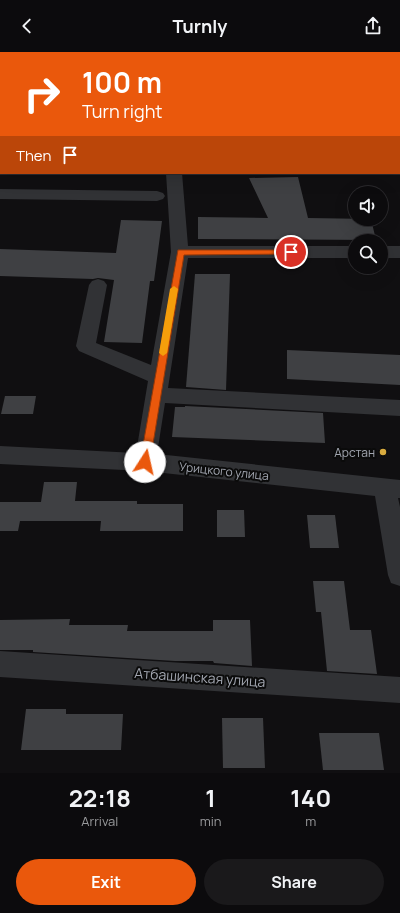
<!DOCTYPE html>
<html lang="en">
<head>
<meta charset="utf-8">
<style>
  :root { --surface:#0c0b0d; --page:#1a191b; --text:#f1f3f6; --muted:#9a9b9d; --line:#2c2b2e; --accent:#ea580c }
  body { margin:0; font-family:Manrope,sans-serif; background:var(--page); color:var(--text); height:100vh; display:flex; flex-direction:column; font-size:15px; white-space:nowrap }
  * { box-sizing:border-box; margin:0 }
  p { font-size:13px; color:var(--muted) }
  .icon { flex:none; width:22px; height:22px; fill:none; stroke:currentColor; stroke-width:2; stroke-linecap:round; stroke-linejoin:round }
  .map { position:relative; height:721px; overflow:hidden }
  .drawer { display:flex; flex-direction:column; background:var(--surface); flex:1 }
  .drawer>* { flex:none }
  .hud { position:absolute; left:0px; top:0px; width:400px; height:122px; box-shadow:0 4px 16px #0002,0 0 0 1px var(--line); background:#ea580c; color:#fff; overflow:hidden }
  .tools { position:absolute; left:348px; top:134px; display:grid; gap:8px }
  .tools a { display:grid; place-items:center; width:40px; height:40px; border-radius:50%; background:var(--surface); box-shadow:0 4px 16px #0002,0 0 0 1px var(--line); font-size:20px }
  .pin { position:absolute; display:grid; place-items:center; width:34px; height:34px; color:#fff; margin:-17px; border:2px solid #fff; border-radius:50%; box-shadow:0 1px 4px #0007 }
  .me { position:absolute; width:44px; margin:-22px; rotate:10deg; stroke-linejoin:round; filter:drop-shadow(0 0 3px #0008) }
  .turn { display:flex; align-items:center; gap:14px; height:84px; padding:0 16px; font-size:18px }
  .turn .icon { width:52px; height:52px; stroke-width:2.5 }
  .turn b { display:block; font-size:28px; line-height:34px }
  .then { display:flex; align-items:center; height:38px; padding:0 16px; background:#0003; gap:8px; font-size:15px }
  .eta { display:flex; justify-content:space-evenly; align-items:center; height:68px; text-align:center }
  .eta b { font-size:24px; font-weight:700; line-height:28px }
  .action { display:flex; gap:8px; margin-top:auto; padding:8px 16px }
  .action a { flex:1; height:46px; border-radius:24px; background:var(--accent); color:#fff; font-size:16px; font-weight:700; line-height:46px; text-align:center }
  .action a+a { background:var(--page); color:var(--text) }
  header { display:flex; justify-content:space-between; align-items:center; height:52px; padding:0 16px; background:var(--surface); font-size:18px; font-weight:700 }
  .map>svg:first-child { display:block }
  .green { fill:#1c231d }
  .building { fill:#3f4043 }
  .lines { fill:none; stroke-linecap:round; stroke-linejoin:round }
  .minor { fill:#313235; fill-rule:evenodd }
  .major { fill:#4d4f54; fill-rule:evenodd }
  .route { fill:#ea580c; stroke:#983908 }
  .slow { fill:#f59e0b }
  .poi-dot { fill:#d9ab3f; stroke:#0b0b0b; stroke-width:1.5 }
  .labels { text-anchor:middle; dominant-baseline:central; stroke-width:4; stroke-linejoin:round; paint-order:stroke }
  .poi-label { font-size:12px; fill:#a2a6b0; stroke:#0b0b0b; text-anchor:end }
  .street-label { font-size:12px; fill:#a2a6b0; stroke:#0b0b0b }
  .near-street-label { font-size:14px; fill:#a2a6b0; stroke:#0b0b0b }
</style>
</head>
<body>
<header><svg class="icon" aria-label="back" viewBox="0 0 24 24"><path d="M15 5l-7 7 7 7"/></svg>Turnly<svg class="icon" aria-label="share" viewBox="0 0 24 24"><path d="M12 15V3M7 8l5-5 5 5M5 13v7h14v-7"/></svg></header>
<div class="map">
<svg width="400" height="721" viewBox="0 0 400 721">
  <rect width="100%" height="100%" fill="#100f11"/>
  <path class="green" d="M233,0H400V56L399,1H230Z"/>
  <g class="building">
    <path d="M298,125L308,166L371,167L376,188L198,187V165L268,166L249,126Z"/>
    <path d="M121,168L162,169L154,229H150L142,291L104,290L114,228L98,226L93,227L0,224V197L116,201Z"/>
    <path d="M195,222H230L226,338L186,335Z"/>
    <path d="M287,298L400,303V333L287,327Z"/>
    <path d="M5,344H36L33,362H1Z"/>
    <path d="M185,354L323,361L325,391L172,385L175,355H185Z"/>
    <path d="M44,430H77L75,449H137V452H183V479H100L101,469H20L18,479H0V450H41Z"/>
    <path d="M217,458H244L245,485H217Z"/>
    <path d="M307,463H335L339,496H310Z"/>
    <path d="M313,529H344L350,578H371L377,622L327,619L321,560H316Z"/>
    <path d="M70,567L69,573H128L127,579H213V568H250L252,614L214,611L213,609H175L33,600V598H0V568Z"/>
    <path d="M26,657H66V662H123L121,698H21Z"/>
    <path d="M222,666H263L265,716H223Z"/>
    <path d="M319,681H379L384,718H323Z"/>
  </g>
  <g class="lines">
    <g class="minor">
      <path d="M119,0H133L134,1H120Z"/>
      <path d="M166,121H182L188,194H355V206H188L168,336L400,348V364L165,351L157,402L400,428V446H398L400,455V534L391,531L388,523L375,444L145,419L0,412V394L136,401L148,329L79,299L76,294L89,233L92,229L98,227L104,229L107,233L96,291L151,313L171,200Z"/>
      <path d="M0,137L157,139L163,141L165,144L163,147L157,149L0,147Z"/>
      <rect x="381" y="194" width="19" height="12"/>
      <path d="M0,599L400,625V651L0,625Z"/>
    </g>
    <g class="major">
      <rect x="0" y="84" width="1" height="10"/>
      <rect x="399" y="86" width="1" height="10"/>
    </g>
  </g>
  <path class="route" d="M178,198H291L295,200L291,202L184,203L150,410L148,413H141L140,410Z"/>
  <path class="slow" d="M174,234L178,237L167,301L163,304L159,301L170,237Z"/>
  <circle class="poi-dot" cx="383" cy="400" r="4"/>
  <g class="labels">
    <g class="poi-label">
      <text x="375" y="400">Арстан</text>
    </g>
    <g class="street-label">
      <text transform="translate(224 419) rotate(6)">Урицкого улица</text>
    </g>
    <g class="near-street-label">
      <text transform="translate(200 625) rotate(4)">Атбашинская улица</text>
    </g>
  </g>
</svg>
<div class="tools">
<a><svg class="icon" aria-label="sound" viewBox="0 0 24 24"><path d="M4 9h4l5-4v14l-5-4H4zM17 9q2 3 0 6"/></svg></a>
<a><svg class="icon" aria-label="search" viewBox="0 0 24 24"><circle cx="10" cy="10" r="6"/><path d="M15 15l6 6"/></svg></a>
</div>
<div class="pin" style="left:291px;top:200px;background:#d93025"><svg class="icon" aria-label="arrive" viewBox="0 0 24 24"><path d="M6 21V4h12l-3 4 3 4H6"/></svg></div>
<svg class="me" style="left:145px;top:410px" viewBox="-20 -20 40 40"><circle r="19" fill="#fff"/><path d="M0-13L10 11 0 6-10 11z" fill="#ea580c"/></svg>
<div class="hud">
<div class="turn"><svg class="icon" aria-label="right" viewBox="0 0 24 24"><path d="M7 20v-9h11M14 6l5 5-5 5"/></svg><div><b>100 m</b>Turn right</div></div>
<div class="then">Then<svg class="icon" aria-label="arrive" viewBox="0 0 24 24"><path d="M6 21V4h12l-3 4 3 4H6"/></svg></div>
</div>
</div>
<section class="drawer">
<div class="eta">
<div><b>22:18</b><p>Arrival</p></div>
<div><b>1</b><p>min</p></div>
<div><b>140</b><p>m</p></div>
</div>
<div class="action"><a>Exit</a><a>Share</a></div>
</section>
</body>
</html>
